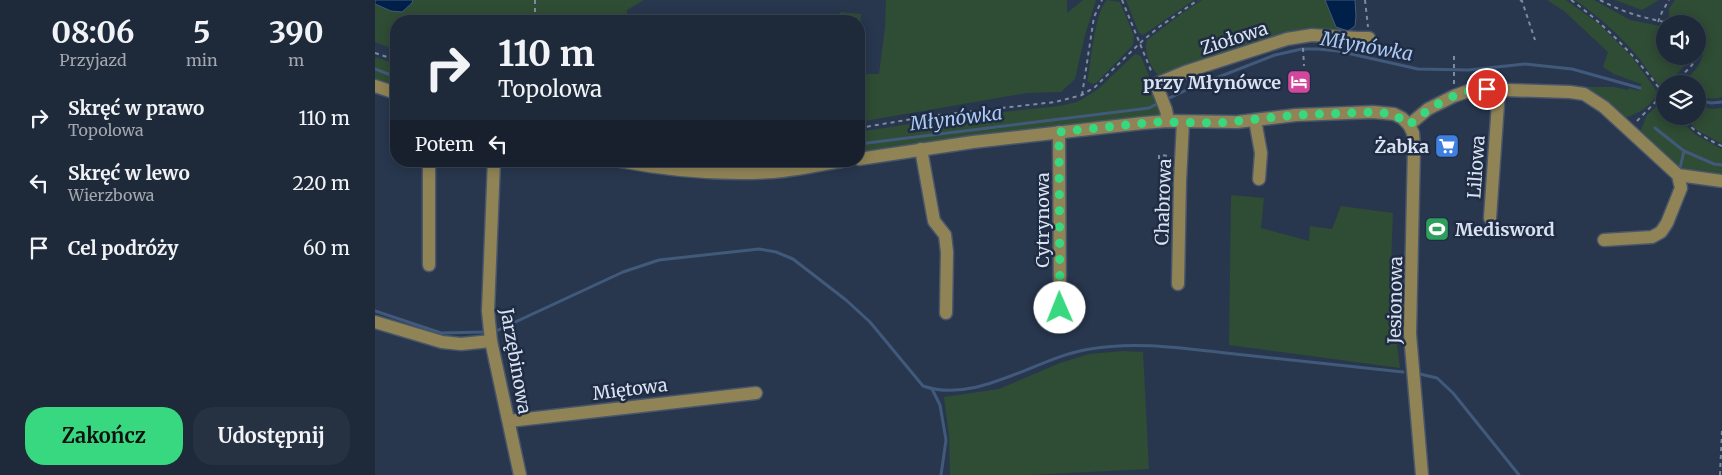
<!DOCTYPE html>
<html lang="pl">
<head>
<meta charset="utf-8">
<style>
  :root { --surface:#1e293a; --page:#263142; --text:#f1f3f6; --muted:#a1a6af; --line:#3c4554; --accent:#38d880 }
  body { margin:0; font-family:Merriweather,serif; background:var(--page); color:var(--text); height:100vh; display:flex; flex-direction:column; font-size:19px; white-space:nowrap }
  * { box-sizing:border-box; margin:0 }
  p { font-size:16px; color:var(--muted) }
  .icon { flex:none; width:28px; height:28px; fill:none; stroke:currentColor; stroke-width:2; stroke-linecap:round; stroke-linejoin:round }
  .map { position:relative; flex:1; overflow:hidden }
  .side { display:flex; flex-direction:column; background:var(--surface); width:375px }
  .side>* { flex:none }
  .hud { position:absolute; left:15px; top:15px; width:475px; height:152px; border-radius:20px; box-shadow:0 2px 12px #0003,0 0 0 1px var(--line); background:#1e293a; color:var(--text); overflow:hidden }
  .controls { position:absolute; left:1281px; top:15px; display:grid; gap:10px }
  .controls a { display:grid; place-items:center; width:50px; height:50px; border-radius:50%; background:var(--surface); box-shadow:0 2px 12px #0003,0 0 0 1px var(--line); font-size:25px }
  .pin { position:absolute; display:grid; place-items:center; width:42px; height:42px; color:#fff; margin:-21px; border:2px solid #fff; border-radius:50%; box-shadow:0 1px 5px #0007 }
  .me { position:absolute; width:55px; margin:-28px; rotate:359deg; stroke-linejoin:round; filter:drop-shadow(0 0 4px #0008) }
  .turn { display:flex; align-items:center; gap:18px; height:105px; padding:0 25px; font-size:22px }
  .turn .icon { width:65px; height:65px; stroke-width:2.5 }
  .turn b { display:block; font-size:35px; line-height:42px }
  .then { display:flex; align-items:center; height:48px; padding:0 25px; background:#0003; gap:10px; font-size:19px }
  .eta { display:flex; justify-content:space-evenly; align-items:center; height:85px; text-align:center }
  .eta b { font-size:30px; font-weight:700; line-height:35px }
  .action { display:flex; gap:10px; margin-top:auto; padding:10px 25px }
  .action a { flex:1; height:58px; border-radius:20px; background:var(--accent); color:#111; font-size:20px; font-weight:700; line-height:58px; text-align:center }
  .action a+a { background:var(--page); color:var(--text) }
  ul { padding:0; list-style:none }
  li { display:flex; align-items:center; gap:15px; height:65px; padding:0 25px }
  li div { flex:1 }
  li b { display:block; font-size:19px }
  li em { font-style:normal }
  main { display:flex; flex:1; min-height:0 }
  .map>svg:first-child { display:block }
  .green { fill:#2f4c34 }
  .water { fill:#002049; stroke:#415a7b }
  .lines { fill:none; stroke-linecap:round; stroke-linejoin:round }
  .stream { stroke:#415a7b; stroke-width:3 }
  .minor-casing { stroke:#48566b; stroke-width:15 }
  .path { stroke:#7e8b9e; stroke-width:2; stroke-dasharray:4 4; stroke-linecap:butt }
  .minor { stroke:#908355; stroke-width:12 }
  .route { stroke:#38d880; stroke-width:9; stroke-dasharray:0 16.2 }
  .labels { text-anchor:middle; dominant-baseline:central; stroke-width:5; stroke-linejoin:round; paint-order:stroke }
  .street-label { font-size:18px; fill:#d8e2f1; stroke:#1f2c43 }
  .poi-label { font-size:18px; font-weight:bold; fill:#d8e2f1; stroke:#1f2c43; text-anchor:end }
  .water-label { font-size:19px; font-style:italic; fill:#accbf6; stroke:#1f2c43 }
</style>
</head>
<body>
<main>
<section class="side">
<div class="eta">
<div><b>08:06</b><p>Przyjazd</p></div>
<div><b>5</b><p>min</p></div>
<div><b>390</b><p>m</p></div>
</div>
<ul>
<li><svg class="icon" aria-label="right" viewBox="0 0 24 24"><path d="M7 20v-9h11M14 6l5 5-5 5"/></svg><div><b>Skręć w prawo</b><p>Topolowa</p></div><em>110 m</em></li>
<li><svg class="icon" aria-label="left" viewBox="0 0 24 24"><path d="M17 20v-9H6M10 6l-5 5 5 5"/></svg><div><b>Skręć w lewo</b><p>Wierzbowa</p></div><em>220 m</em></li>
<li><svg class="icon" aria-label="arrive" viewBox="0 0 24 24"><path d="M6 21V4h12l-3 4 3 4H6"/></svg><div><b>Cel podróży</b></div><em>60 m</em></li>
</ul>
<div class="action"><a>Zakończ</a><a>Udostępnij</a></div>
</section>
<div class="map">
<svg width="1347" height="475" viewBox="0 0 1347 475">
  <rect width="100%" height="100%" fill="#28374e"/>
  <g class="green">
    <path d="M0,0H269L252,10V21H21V50L0,42Z"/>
    <path d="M511,0H692V13L708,0H721L710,35L700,79L686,92L652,93L484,122V74H504L510,28Z"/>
    <path d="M732,0L745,2L759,36L758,45L721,83L717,84L712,81L713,78C716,61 720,11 732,0Z"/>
    <path d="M751,0H819L768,35L764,33Z"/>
    <path d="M827,0H950L961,27L965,29L964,33H951L784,76C776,69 768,50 772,40L806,14Z"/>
    <path d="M1172,0H1191L1224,24L1258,58L1282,92C1279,105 1262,114 1250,118L1240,108L1212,87H1239L1253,90L1254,88L1264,91L1266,84L1239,74L1228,67L1233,52L1189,11Z"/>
    <path d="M1200,0H1219L1255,20L1290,27V56H1315L1310,65L1293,84H1290L1289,88L1286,87C1277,78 1270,66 1262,56C1244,34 1223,16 1200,0Z"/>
    <path d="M1240,0H1284L1267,10Z"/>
    <path d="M1300,0H1347V97C1338,100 1331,98 1323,95L1322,84H1307C1317,73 1330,63 1328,47C1326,37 1322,35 1322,24H1311L1294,18V9Z"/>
    <path d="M466,12L486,14L484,66V21H457Z"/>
    <path d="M760,54L766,56L767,59L788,110L787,115L785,116L484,153V132L572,118L684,106L702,102L722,90Z"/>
    <path d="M0,57L21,64V88L0,81Z"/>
    <path d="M1285,103L1290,104V116H1300L1321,135L1347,149V177L1312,171L1301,166L1265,132L1272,115Z"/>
    <path d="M1323,105L1337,109L1347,108V144L1322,130L1312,120L1315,116H1322Z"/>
    <path d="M282,161H435L382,168H333Z"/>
    <path d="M856,195L889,198L886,228L934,241L935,226L957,229L966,206L1018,213L1015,290L1025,368L854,345Z"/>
    <path d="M748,351L768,352L774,469L654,475H575L574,436L569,397L624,389L685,363L714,354Z"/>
  </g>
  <g class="water">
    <path d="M0,0H38L37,3L27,12L16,11L0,4Z"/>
    <path d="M950,0H980L981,16L980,26L973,31L961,27Z"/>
  </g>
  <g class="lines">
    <g class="stream">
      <path d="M0,69L21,77"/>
      <path d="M790,100L818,87L900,55L927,49H943L963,51L1043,69L1093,70L1150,64L1197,69L1265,88"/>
      <path d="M1322,100L1336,103L1347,102"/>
      <path d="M1280,128L1309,151"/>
      <path d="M484,144L774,108L784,103"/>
      <path d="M347,161H364"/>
      <path d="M1305,168L1309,151L1339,164L1347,165"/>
      <path d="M0,311L66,333L110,332"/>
      <path d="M121,331L248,272L284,260L384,249L401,252L418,259L471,300L495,322L548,386C603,405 661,357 715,349C760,341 806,348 851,353C910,359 969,366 1028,372"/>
      <path d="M1045,374L1062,378L1078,393L1144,475"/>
      <path d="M557,389L565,405L571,440L566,475"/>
    </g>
    <defs>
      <g id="minor">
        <path d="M0,86L21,93"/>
        <path d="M880,120L886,153L884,179"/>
        <path d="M793,121L791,110L781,84L810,72L912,39L937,35L982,38H994"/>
        <path d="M1034,125L1053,109L1079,96L1099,89L1195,92L1209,94L1229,107L1303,175L1347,181"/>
        <path d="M684,132L685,308"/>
        <path d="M546,149L559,221L570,235L572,252L571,313"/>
        <path d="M484,159L598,142L768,123L793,121L862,122L921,115L998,112L1019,114L1027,118L1034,125L1038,133L1039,147L1035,334L1047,475"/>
        <path d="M119,161L113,311L116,341L145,475"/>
        <path d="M245,161C296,171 347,175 398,172C421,170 444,165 467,161"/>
        <path d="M1115,218L1124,89"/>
        <path d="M1229,240L1277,237L1286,232L1292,223L1306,188L1303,175"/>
        <path d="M54,265V161"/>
        <path d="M803,284L805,181L808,122"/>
        <path d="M0,322L67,342L86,344L116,341"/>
        <path d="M134,421L381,393"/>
      </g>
    </defs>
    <use href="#minor" class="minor-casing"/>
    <g class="path">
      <path d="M160,0V21"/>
      <path d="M747,0L777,73"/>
      <path d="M990,0L993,27"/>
      <path d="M1145,0L1147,1L1160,40"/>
      <path d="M1196,0C1233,27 1263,59 1290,96"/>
      <path d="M1225,0C1251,14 1270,18 1299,24"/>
      <path d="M1283,22L1287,12L1294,0"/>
      <path d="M928,48L929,66"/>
      <path d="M0,53L21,60"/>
      <path d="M1079,56V84"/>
      <path d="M1299,84L1317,65L1322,56"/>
      <path d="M707,95L719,17L727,0"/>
      <path d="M1305,116C1317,130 1331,139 1347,146"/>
      <path d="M1262,121L1290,92"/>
      <path d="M484,128L555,116L680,102L707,95L720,87L765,43L784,27L823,0"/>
      <path d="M784,159V155L796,156"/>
      <path d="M1345,475L1347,430"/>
    </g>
    <use href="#minor" class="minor"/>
  </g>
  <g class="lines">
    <path class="route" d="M685,308L684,132L780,122L844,123L921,115L998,112L1019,114L1034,125C1055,107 1082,89 1112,89"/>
  </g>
  <defs>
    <symbol id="hotel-square" viewBox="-11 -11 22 22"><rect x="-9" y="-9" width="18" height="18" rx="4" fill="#d1479c" stroke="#1f2c43"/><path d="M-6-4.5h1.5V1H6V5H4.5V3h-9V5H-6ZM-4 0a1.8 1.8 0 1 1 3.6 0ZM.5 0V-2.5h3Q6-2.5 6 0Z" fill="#fff"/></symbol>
    <symbol id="supermarket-square" viewBox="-11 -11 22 22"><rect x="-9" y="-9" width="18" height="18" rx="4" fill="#3f7fe0" stroke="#1f2c43"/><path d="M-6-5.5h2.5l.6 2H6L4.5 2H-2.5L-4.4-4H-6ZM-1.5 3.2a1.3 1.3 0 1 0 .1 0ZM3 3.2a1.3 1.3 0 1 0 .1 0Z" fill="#fff"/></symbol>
    <symbol id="stadium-square" viewBox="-11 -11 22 22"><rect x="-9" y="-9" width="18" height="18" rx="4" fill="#2e9e5b" stroke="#1f2c43"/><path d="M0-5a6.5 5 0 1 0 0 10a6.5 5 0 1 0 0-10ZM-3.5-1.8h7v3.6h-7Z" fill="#fff"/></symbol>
  </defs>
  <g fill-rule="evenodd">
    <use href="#hotel-square" x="910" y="68" width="28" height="28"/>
    <use href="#supermarket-square" x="1058" y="132" width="28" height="28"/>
    <use href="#stadium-square" x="1048" y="215" width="28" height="28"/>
  </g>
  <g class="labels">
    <g class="street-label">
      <text transform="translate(859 38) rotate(-18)">Ziołowa</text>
      <text transform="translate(1101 167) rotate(-86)">Liliowa</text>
      <text transform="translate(788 202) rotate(-88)">Chabrowa</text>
      <text transform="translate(667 220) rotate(-90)">Cytrynowa</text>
      <text transform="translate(1020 300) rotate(-89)">Jesionowa</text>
      <text transform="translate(141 361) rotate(80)">Jarzębinowa</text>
      <text transform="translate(255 389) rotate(-7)">Miętowa</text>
    </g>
    <g class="poi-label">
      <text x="906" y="82">przy Młynówce</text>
      <text x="1054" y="146">Żabka</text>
      <text x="1080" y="229" text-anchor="start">Medisword</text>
    </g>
    <g class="water-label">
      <text transform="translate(992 46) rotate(10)">Młynówka</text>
      <text transform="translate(581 118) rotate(-7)">Młynówka</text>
    </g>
  </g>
</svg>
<div class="controls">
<a><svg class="icon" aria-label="sound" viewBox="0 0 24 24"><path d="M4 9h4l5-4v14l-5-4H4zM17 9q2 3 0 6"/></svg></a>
<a><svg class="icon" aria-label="layers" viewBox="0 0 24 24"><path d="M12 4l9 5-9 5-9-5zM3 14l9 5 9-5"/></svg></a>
</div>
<div class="pin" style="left:1112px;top:89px;background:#d93025"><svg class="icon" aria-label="arrive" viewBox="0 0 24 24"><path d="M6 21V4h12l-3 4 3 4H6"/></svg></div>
<svg class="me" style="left:685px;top:308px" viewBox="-20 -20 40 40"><circle r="19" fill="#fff"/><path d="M0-13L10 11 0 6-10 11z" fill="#38d880"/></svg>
<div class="hud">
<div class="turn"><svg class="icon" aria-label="right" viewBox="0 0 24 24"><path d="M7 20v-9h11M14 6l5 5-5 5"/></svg><div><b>110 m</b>Topolowa</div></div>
<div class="then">Potem<svg class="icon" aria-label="left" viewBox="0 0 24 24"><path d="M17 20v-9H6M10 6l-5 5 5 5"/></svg></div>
</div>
</div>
</main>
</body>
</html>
